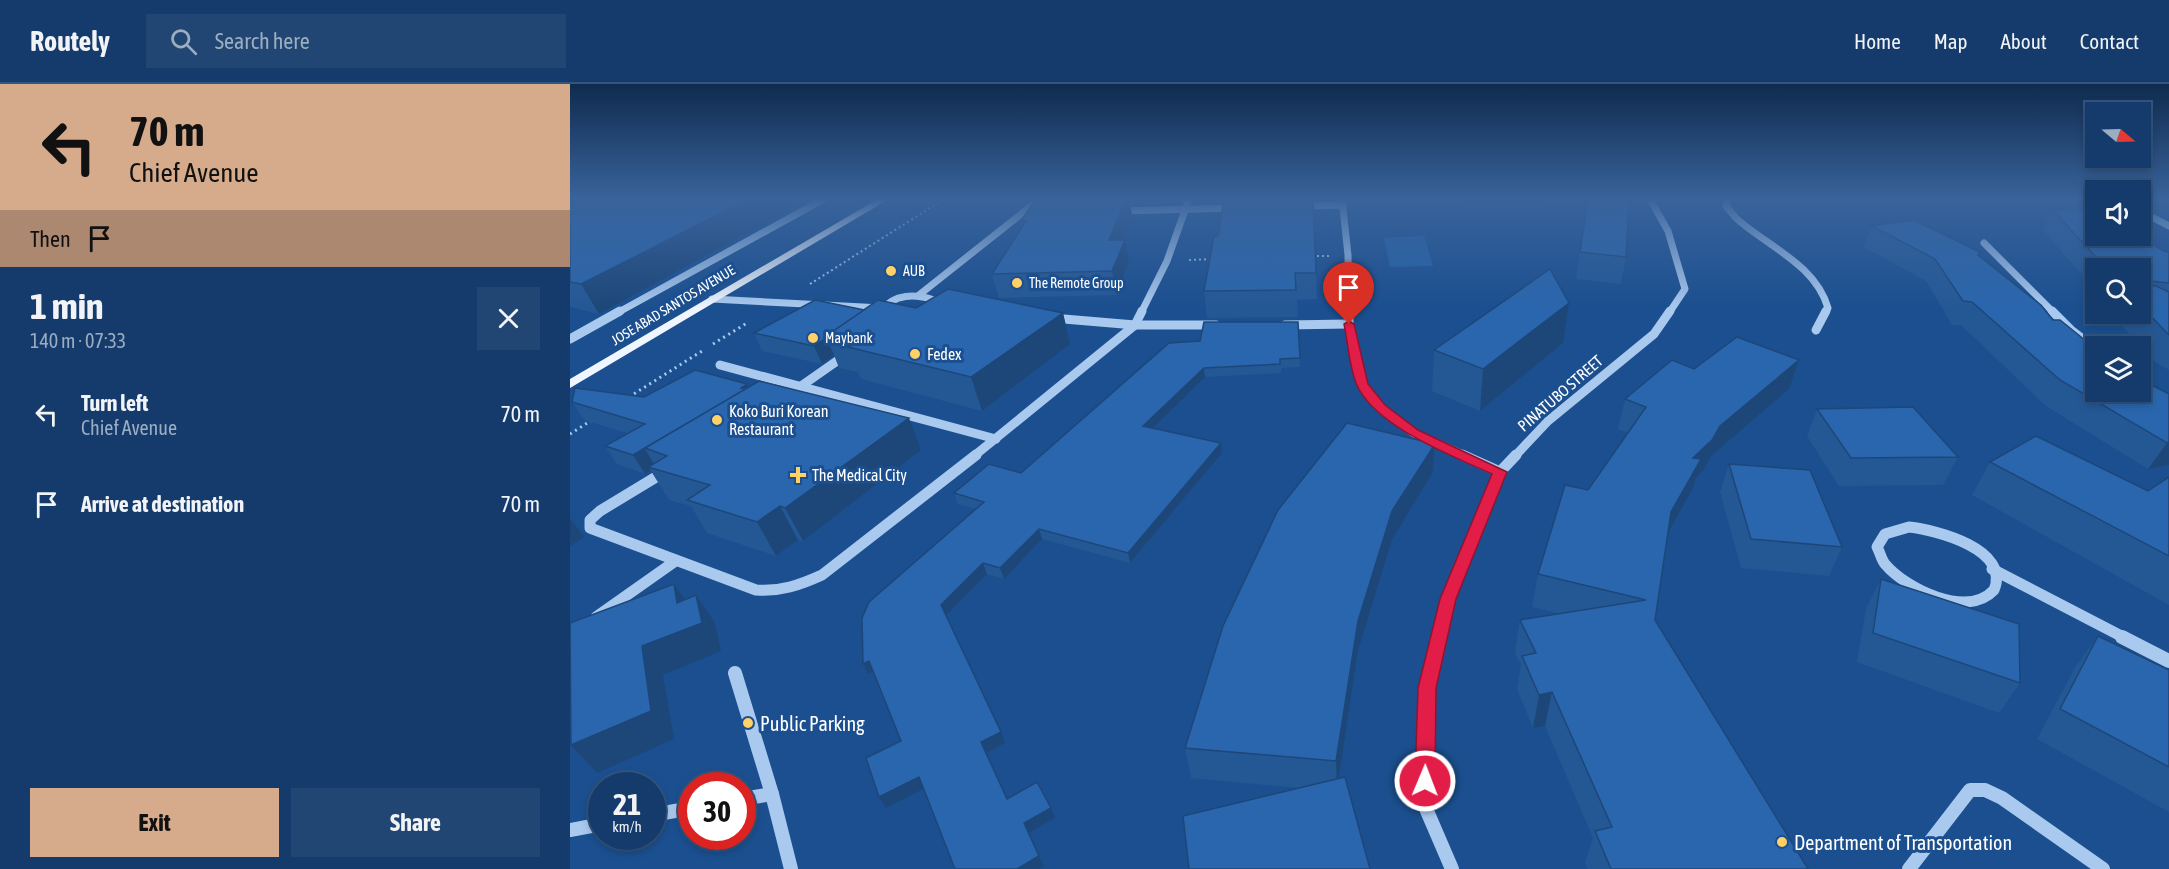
<!DOCTYPE html>
<html lang="en">
<head>
<meta charset="utf-8">
<style>
  :root { --surface:#143b6b; --page:#214673; --text:#f1f3f6; --muted:#9dadc1; --line:#33557e; --accent:#d6ab8b }
  body { margin:0; font-family:"Asap Condensed",sans-serif; background:var(--page); color:var(--text); height:100vh; display:flex; flex-direction:column; font-size:22px; white-space:nowrap }
  * { box-sizing:border-box; margin:0 }
  p { font-size:20px; color:var(--muted) }
  .icon { flex:none; width:33px; height:33px; fill:none; stroke:currentColor; stroke-width:2; stroke-linecap:round; stroke-linejoin:round }
  .map { position:relative; flex:1; overflow:hidden }
  .details { display:flex; flex-direction:column; background:var(--surface); width:570px }
  .details>* { flex:none }
  .hud { background:#d6ab8b; color:#111; overflow:hidden }
  .needle { width:39px; rotate:109deg }
  .buttons { position:absolute; left:1515px; top:18px; display:grid; gap:12px }
  .buttons a { display:grid; place-items:center; width:66px; height:66px; border-radius:0px; background:var(--surface); box-shadow:0 3px 9px #0003,0 0 0 2px var(--line); font-size:30px }
  .speed { position:absolute; left:18px; top:688px; display:flex; gap:12px; font-size:30px; font-weight:700; text-align:center }
  .speed>* { display:grid; place-content:center; width:78px; height:78px; border-radius:50%; background:var(--surface); box-shadow:0 3px 9px #0003,0 0 0 2px var(--line); line-height:1 }
  .speed small { font-size:15px; font-weight:400 }
  .speed .limit { border:9px solid #d22; background:#fff; color:#111 }
  .pin { position:absolute; display:grid; place-items:center; width:51px; height:51px; color:#fff; margin:-62px -26px; border-radius:50% 50% 50% 0; rotate:-45deg; box-shadow:0 0 6px #0007 }
  .pin .icon { rotate:45deg }
  .me { position:absolute; width:66px; margin:-33px; rotate:1deg; stroke-linejoin:round; filter:drop-shadow(0 0 4px #0008) }
  .turn { display:flex; align-items:center; gap:21px; height:126px; padding:0 30px; font-size:27px }
  .turn .icon { width:78px; height:78px; stroke-width:2.5 }
  .turn b { display:block; font-size:42px; line-height:51px }
  .then { display:flex; align-items:center; height:57px; padding:0 30px; background:#0003; gap:12px; font-size:22px }
  .round { display:grid; place-items:center; flex:none; width:63px; height:63px; border-radius:0px; background:var(--page) }
  .overview { display:flex; align-items:center; justify-content:space-between; height:102px; padding:0 30px }
  h1 { font-size:36px; font-weight:700; line-height:45px }
  .button { display:flex; gap:12px; margin-top:auto; padding:12px 30px }
  .button a { flex:1; height:69px; border-radius:0px; background:var(--accent); color:#111; font-size:24px; font-weight:700; line-height:69px; text-align:center }
  .button a+a { background:var(--page); color:var(--text) }
  ul { padding:0; list-style:none }
  li { display:flex; align-items:center; gap:18px; height:90px; padding:0 30px }
  li div { flex:1 }
  li b { display:block; font-size:22px }
  li em { font-style:normal }
  header { display:flex; align-items:center; gap:36px; box-sizing:border-box; height:84px; padding:0 30px; background:var(--surface); border-bottom:2px solid var(--line) }
  header strong { font-size:28px }
  nav { display:flex; gap:33px; margin-inline-start:auto; font-size:21px }
  .search { width:420px; height:54px; background:var(--page); display:flex; align-items:center; gap:15px; box-sizing:border-box; padding:0 21px; border-radius:0px; color:var(--muted); font-size:22px }
  main { display:flex; flex:1; min-height:0 }
  .map>svg:first-child { display:block }
  .green { fill:#2461a8 }
  .lines { fill:none; stroke-linecap:round; stroke-linejoin:round }
  .path-far1 { stroke:#a9c9ee; stroke-width:2; stroke-dasharray:2 3; stroke-linecap:butt }
  .path { stroke:#a9c9ee; stroke-width:3; stroke-dasharray:2 4; stroke-linecap:butt }
  .minor-far3 { stroke:#a9c9ee; stroke-width:7 }
  .minor-far2 { stroke:#a9c9ee; stroke-width:9 }
  .minor-far1 { stroke:#a9c9ee; stroke-width:11 }
  .minor { stroke:#a9c9ee; stroke-width:14 }
  .major { fill:#f0f6ff; fill-rule:evenodd }
  .wall { fill:#245895 }
  .shaded-wall { fill:#1d4779 }
  .building { fill:#2a66ad; stroke:#1d4779; stroke-width:1.5 }
  .route { fill:#e11d48; stroke:#92132f; stroke-width:1.5 }
  .poi-dot { fill:#ffd166; stroke:#1b4f8f; stroke-width:2 }
  .labels { text-anchor:middle; dominant-baseline:central; stroke-width:6; stroke-linejoin:round; paint-order:stroke }
  .far-poi-label { font-size:14px; fill:#fff; stroke:#1b4f8f; text-anchor:start }
  .far-street-label { font-size:14px; fill:#fff; stroke:#1b4f8f }
  .poi-label { font-size:16px; fill:#fff; stroke:#1b4f8f; text-anchor:start }
  .street-label { font-size:16px; fill:#fff; stroke:#1b4f8f }
  .near-poi-label { font-size:20px; fill:#fff; stroke:#1b4f8f; text-anchor:start }
</style>
</head>
<body>
<header>
<strong>Routely</strong>
<div class="search"><svg class="icon" aria-label="search" viewBox="0 0 24 24"><circle cx="10" cy="10" r="6"/><path d="M15 15l6 6"/></svg>Search here</div>
<nav><a>Home</a><a>Map</a><a>About</a><a>Contact</a></nav>
</header>
<main>
<section class="details">
<div class="hud">
<div class="turn"><svg class="icon" aria-label="left" viewBox="0 0 24 24"><path d="M17 20v-9H6M10 6l-5 5 5 5"/></svg><div><b>70 m</b>Chief Avenue</div></div>
<div class="then">Then<svg class="icon" aria-label="arrive" viewBox="0 0 24 24"><path d="M6 21V4h12l-3 4 3 4H6"/></svg></div>
</div>
<div class="overview"><div><h1>1 min</h1><p>140 m · 07:33</p></div><a class="round"><svg class="icon" aria-label="close" viewBox="0 0 24 24"><path d="M6 6l12 12M18 6L6 18"/></svg></a></div>
<ul>
<li><svg class="icon" aria-label="left" viewBox="0 0 24 24"><path d="M17 20v-9H6M10 6l-5 5 5 5"/></svg><div><b>Turn left</b><p>Chief Avenue</p></div><em>70 m</em></li>
<li><svg class="icon" aria-label="arrive" viewBox="0 0 24 24"><path d="M6 21V4h12l-3 4 3 4H6"/></svg><div><b>Arrive at destination</b></div><em>70 m</em></li>
</ul>
<div class="button"><a>Exit</a><a>Share</a></div>
</section>
<div class="map">
<svg width="1599" height="785" viewBox="0 0 1599 785">
  <rect width="100%" height="100%" fill="#1b4f8f"/>
  <path class="green" d="M854,152L863,182L820,183L814,154Z"/>
  <g class="lines">
    <g class="path-far1">
      <path d="M742,172H759"/>
      <path d="M619,176L645,175"/>
      <path d="M240,200L374,115"/>
    </g>
    <g class="path">
      <path d="M143,260L177,239"/>
      <path d="M59,313L132,267"/>
      <path d="M0,350L22,336"/>
    </g>
    <g class="minor-far3">
      <path d="M772,115L778,171L779,229"/>
      <path d="M1080,115L1098,147L1115,205L1099,229"/>
      <path d="M1158,115L1156,122L1166,134C1198,163 1245,180 1258,224L1255,229"/>
      <path d="M731,122L773,121"/>
      <path d="M548,127L665,124"/>
      <path d="M1570,127L1599,142"/>
      <path d="M1414,159L1484,229"/>
      <path d="M349,211L470,115"/>
      <path d="M142,215L312,224"/>
      <path d="M47,229L254,115"/>
      <path d="M313,229L311,227C324,209 346,210 364,216L362,223L352,229"/>
      <path d="M571,229L597,177L619,115"/>
    </g>
    <g class="minor-far2">
      <path d="M311,227C324,238 341,234 355,227"/>
      <path d="M779,227V240L792,300L811,324L844,349L895,372"/>
      <path d="M1482,227L1501,246L1526,265"/>
      <path d="M482,234L565,241H646"/>
      <path d="M715,241L779,240"/>
      <path d="M1246,246L1256,227"/>
      <path d="M0,255L50,227"/>
      <path d="M150,281L426,355"/>
      <path d="M214,314L277,270"/>
      <path d="M404,372L565,241L572,227"/>
      <path d="M945,372L978,337L1084,250L1100,227"/>
    </g>
    <g class="minor-far1">
      <path d="M892,371L930,388"/>
      <path d="M96,387L30,427L20,436V444L186,506C210,508 230,501 252,491L406,371"/>
      <path d="M1339,443C1366,446 1441,465 1424,506C1397,535 1336,505 1315,480C1311,475 1310,468 1307,463L1315,450Z"/>
      <path d="M1422,485L1555,554"/>
      <path d="M26,533L104,478"/>
      <path d="M869,554L878,515L930,388L946,371"/>
    </g>
    <g class="minor">
      <path d="M869,553L857,604L854,720L882,785"/>
      <path d="M1552,553L1599,577"/>
      <path d="M165,589L202,710"/>
      <path d="M172,715L202,710L221,785"/>
      <path d="M82,731L122,724"/>
      <path d="M0,746L32,740"/>
      <path d="M1339,785L1400,706H1415L1432,714L1533,785"/>
    </g>
    <path class="major" d="M308,115H319L0,304V295Z"/>
  </g>
  <g class="wall">
    <path d="M0,115L29,230L0,223Z"/>
    <path d="M466,115H568L566,120H560L562,131L552,156H555L559,178L547,211L429,214L422,190L452,143L451,137Z"/>
    <path d="M743,115L747,215L727,216L728,233L637,234L634,207L648,152Z"/>
    <path d="M892,115H1059L1056,173L1051,200L1006,195L1017,122L896,125Z"/>
    <path d="M1482,125L1594,167L1599,168V286L1585,278L1541,230H1570V184H1526V207L1472,145Z"/>
    <path d="M1302,142L1409,171L1526,308L1599,310V381L1578,385L1476,322L1391,241H1382L1356,197L1294,163Z"/>
    <path d="M346,224L493,229L500,260L412,327L291,295L288,288L269,284L264,271L252,280L192,267L184,249L294,226Z"/>
    <path d="M728,238L730,283L711,284V289L635,293L583,344L652,369L560,479L472,455L434,495L417,490L375,531L435,659L416,669L437,715L481,724L485,734L459,749L474,782L353,704L316,724L331,657L304,588L298,590L293,580L406,425L388,420L384,409L451,389L630,257Z"/>
    <path d="M993,259L910,327L862,307L864,266Z"/>
    <path d="M1124,285L1219,305L1141,372L1133,387L1126,394L1122,406L1098,451L1085,536L1238,785H1018L1015,779L1023,754L975,642L963,644L947,605L951,581L945,569L950,536L990,530L962,523L968,490L1018,406L1058,349L1048,345L1055,315Z"/>
    <path d="M177,300L179,303L351,366L233,457L228,456L206,472L137,449L121,422L99,416L81,387L75,390L47,380L35,362L57,349L14,336L2,318L74,313Z"/>
    <path d="M1247,325L1388,373L1373,401L1269,402L1237,352Z"/>
    <path d="M865,360L863,388L822,456L788,567L769,694L730,704L621,694L615,664Z"/>
    <path d="M1420,378L1578,407L1599,393V521L1402,411Z"/>
    <path d="M1159,380L1272,463L1259,492L1171,484L1150,408Z"/>
    <path d="M1311,495L1450,599L1429,629L1287,578L1296,525Z"/>
    <path d="M1528,552L1599,586V728L1467,655L1506,582Z"/>
  </g>
  <g class="shaded-wall">
    <path d="M0,115H55L0,141Z"/>
    <path d="M179,115H239L29,230L11,200Z"/>
    <path d="M556,115H559L562,131L543,179L539,156Z"/>
    <path d="M555,156L559,178L547,211L542,187Z"/>
    <path d="M999,219L993,259L910,327L913,285Z"/>
    <path d="M493,229L500,260L412,327L401,293Z"/>
    <path d="M256,254L264,271L252,280L244,262Z"/>
    <path d="M1229,276L1219,305L1141,372L1133,387L1126,394L1122,406L1092,461L1101,428L1123,374L1150,342Z"/>
    <path d="M634,284L635,293L575,352L573,342Z"/>
    <path d="M177,300L186,318L171,304Z"/>
    <path d="M339,334L351,366L233,457L215,424Z"/>
    <path d="M1599,358V381L1578,385L1597,359Z"/>
    <path d="M651,359L652,369L560,479L558,469Z"/>
    <path d="M865,360L863,388L822,456L788,567L767,707L766,677L788,537L822,427Z"/>
    <path d="M75,365L86,383H78L81,387L75,390L63,371Z"/>
    <path d="M210,422L228,456L206,472L187,438Z"/>
    <path d="M0,434L14,453L0,462Z"/>
    <path d="M469,445L472,455L434,495L430,484Z"/>
    <path d="M413,479L417,490L375,532L371,521Z"/>
    <path d="M104,500L123,528L126,511L145,539L151,567L93,591L104,655L27,689L1,661L72,562L107,519Z"/>
    <path d="M299,577L305,587L298,590L293,580Z"/>
    <path d="M982,608L975,642L963,644L969,611Z"/>
    <path d="M431,648L435,659L416,669L411,658Z"/>
    <path d="M349,693L355,704L316,724L309,713Z"/>
    <path d="M481,724L485,734L459,749L454,739Z"/>
    <path d="M469,772L474,782L469,785H447Z"/>
  </g>
  <g class="building">
    <path d="M10,115H179L11,200L0,198V120Z"/>
    <path d="M466,115H556L539,156H555L542,187L422,190L456,137H451Z"/>
    <path d="M654,115H743L746,189H725L726,206L634,207L644,152H648Z"/>
    <path d="M1018,115H1059L1056,173L1010,168Z"/>
    <path d="M1482,125L1526,126V152H1569L1594,167L1599,168V199L1570,196V184H1536Z"/>
    <path d="M1344,136L1410,168L1408,171L1471,221L1483,236H1490L1526,265V308H1570V295L1599,310V358L1597,359L1490,296L1402,218L1393,217L1365,175L1302,142Z"/>
    <path d="M980,185L999,219L913,285L864,266Z"/>
    <path d="M1570,201L1586,202L1599,208V251L1570,221Z"/>
    <path d="M378,205L493,229L401,293L278,263L286,259L256,252L308,216L346,224Z"/>
    <path d="M245,216L294,226L256,252V254L244,262L184,249Z"/>
    <path d="M634,238H728L730,274L710,275V280L634,284L573,342L651,359L558,469L469,445L430,484L413,479L371,521L431,648L411,658L437,715L467,698L481,724L454,739L469,772L447,785H385L349,693L309,713L296,674L331,657L299,577L293,580L292,534L299,518L414,418L384,409L419,380L451,389L599,259L630,257Z"/>
    <path d="M1167,253L1229,276L1150,342L1142,356L1123,374L1131,375L1101,428L1085,536L1238,785H1041L1025,747L1042,743L982,608L969,611L952,572L966,569L950,536L1076,516L968,490L995,401L1018,406L1076,323L1055,315L1102,276L1124,285Z"/>
    <path d="M125,286L177,300L171,304L176,305L63,371L35,362L75,340L2,318L5,304L74,313Z"/>
    <path d="M189,297L339,334L215,424L210,422L187,438L117,416L140,401L78,383L97,372L75,364Z"/>
    <path d="M1343,323L1388,373L1281,374L1247,325Z"/>
    <path d="M777,339L865,360L822,427L788,537L766,677L615,664L653,542L708,426Z"/>
    <path d="M1466,352L1578,407L1599,393V472L1420,378Z"/>
    <path d="M1159,380L1240,386L1272,463L1181,455Z"/>
    <path d="M1311,495L1449,540L1450,599L1303,549Z"/>
    <path d="M104,500L107,519L126,511L132,539L72,562L81,627L1,661L0,539Z"/>
    <path d="M1528,552L1599,586V683L1490,625Z"/>
    <path d="M775,693L800,785H619L613,732Z"/>
  </g>
  <linearGradient id="sky" x2="0" y2="1"><stop stop-color="#0f2b4f"/><stop offset="0.51" stop-color="#39639b"/><stop offset="1" stop-color="#39639b" stop-opacity="0"/></linearGradient>
  <rect width="1599" height="225" fill="url(#sky)"/>
  <path class="route" d="M779,237L784,240L798,300L815,321L848,346L937,388L886,515L866,604L865,697L862,703L855,706L848,703L845,697L848,604L870,515L922,390C883,372 803,342 786,299C779,281 778,259 774,240Z"/>
  <g class="poi-dot">
    <circle cx="321" cy="187" r="6"/>
    <circle cx="447" cy="199" r="6"/>
    <circle cx="243" cy="254" r="6"/>
    <circle cx="345" cy="270" r="6"/>
    <circle cx="147" cy="336" r="6"/>
    <path d="M225 382h6v6h6v6h-6v6h-6v-6h-6v-6h6z"/>
    <circle cx="178" cy="639" r="6"/>
    <circle cx="1212" cy="758" r="6"/>
  </g>
  <g class="labels">
    <g class="far-poi-label">
      <text x="333" y="187">AUB</text>
      <text x="459" y="199">The Remote Group</text>
      <text x="255" y="254">Maybank</text>
    </g>
    <g class="far-street-label">
      <text transform="translate(103 221) rotate(-31)">JOSE ABAD SANTOS AVENUE</text>
    </g>
    <g class="poi-label">
      <text x="357" y="270">Fedex</text>
      <text x="159" y="327">Koko Buri Korean<tspan x="159" dy="18">Restaurant</tspan></text>
      <text x="242" y="391">The Medical City</text>
    </g>
    <g class="street-label">
      <text transform="translate(990 309) rotate(-41)">PINATUBO STREET</text>
    </g>
    <g class="near-poi-label">
      <text x="190" y="639">Public Parking</text>
      <text x="1224" y="758">Department of Transportation</text>
    </g>
  </g>
</svg>
<div class="buttons">
<a><svg class="needle" viewBox="-14 -14 28 28"><path d="M0-13l5 13h-10z" fill="#e53935"/><path d="M0 13l5-13h-10z" fill="#9dadc1"/></svg></a>
<a><svg class="icon" aria-label="sound" viewBox="0 0 24 24"><path d="M4 9h4l5-4v14l-5-4H4zM17 9q2 3 0 6"/></svg></a>
<a><svg class="icon" aria-label="search" viewBox="0 0 24 24"><circle cx="10" cy="10" r="6"/><path d="M15 15l6 6"/></svg></a>
<a><svg class="icon" aria-label="layers" viewBox="0 0 24 24"><path d="M12 4l9 5-9 5-9-5zM3 14l9 5 9-5"/></svg></a>
</div>
<div class="speed"><div>21<small>km/h</small></div><div class="limit">30</div></div>
<div class="pin" style="left:779px;top:240px;background:#d93025"><svg class="icon" aria-label="arrive" viewBox="0 0 24 24"><path d="M6 21V4h12l-3 4 3 4H6"/></svg></div>
<svg class="me" style="left:855px;top:697px" viewBox="-20 -20 40 40"><circle r="17" fill="#e11d48" stroke="#fff" stroke-width="3"/><path d="M0-11L8 9 0 5-8 9z" fill="#fff"/></svg>
</div>
</main>
</body>
</html>
